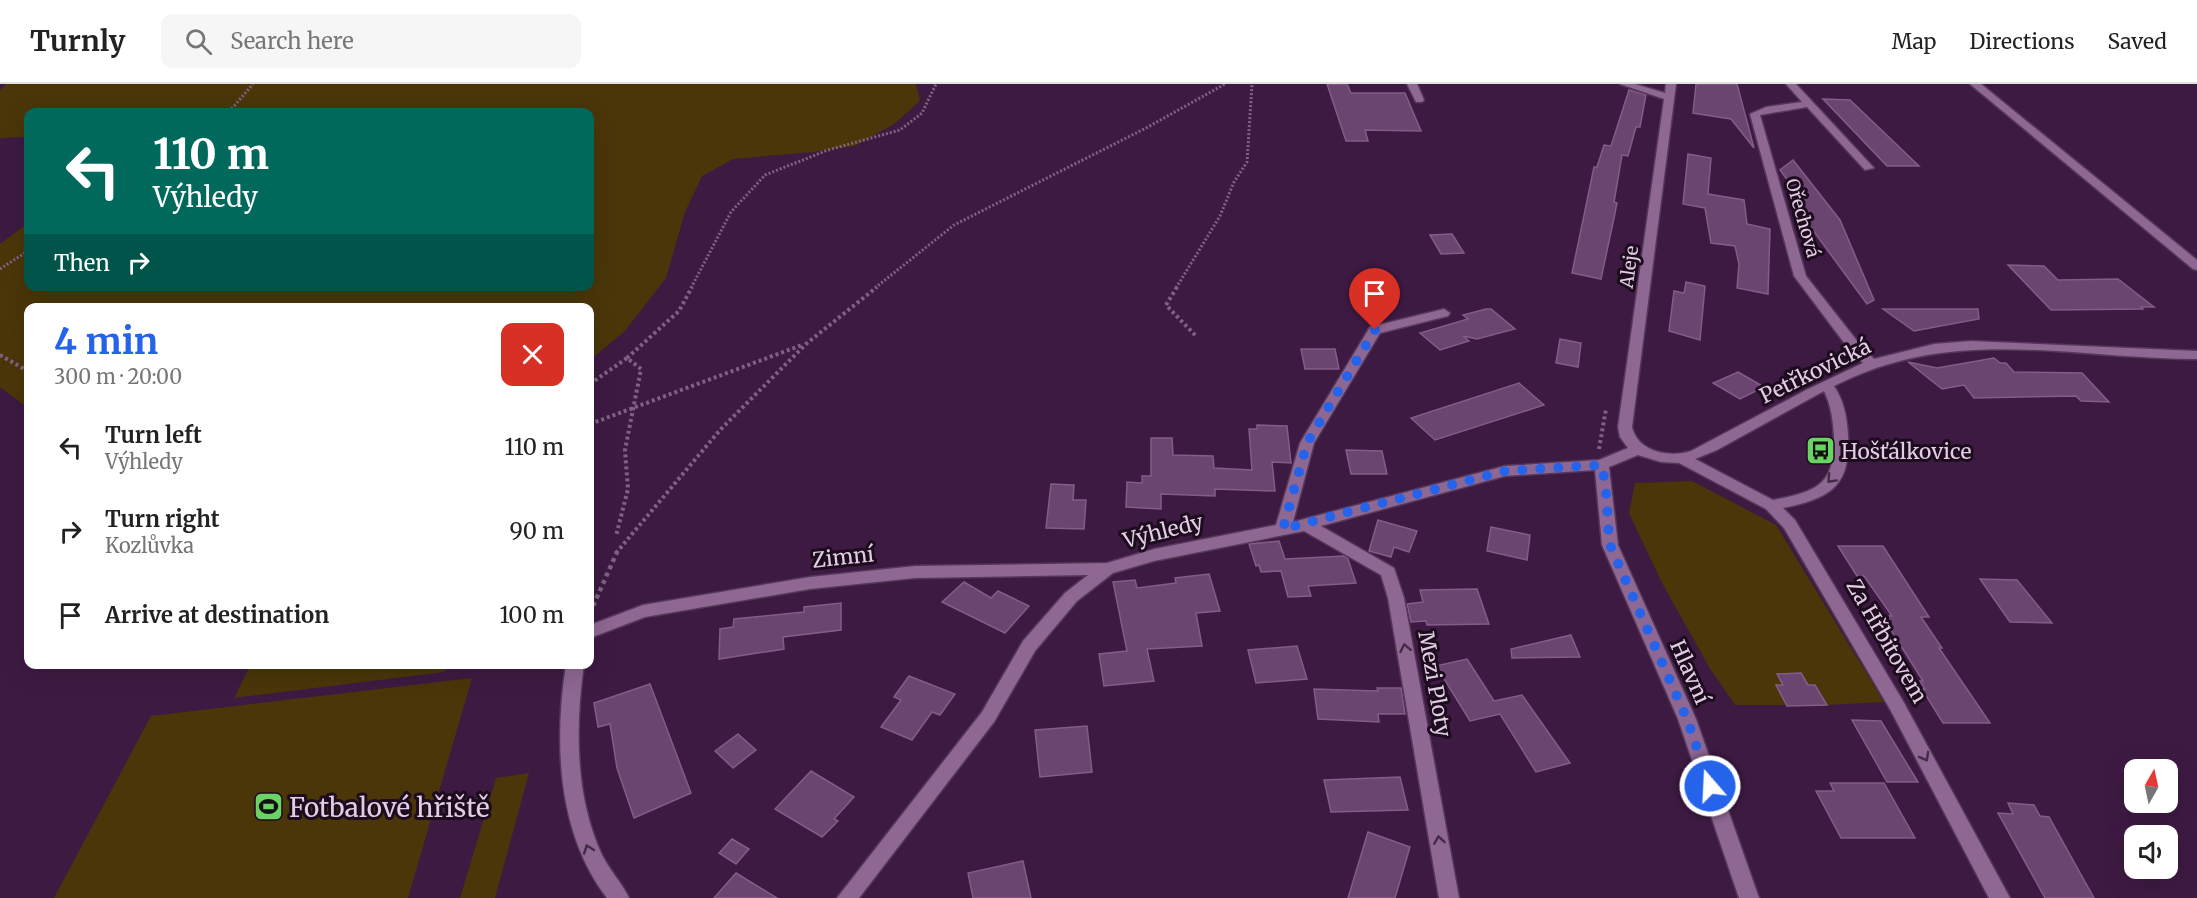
<!DOCTYPE html>
<html lang="en">
<head>
<meta charset="utf-8">
<style>
  :root { --surface:#fff; --page:#f6f6f6; --text:#222; --muted:#767676; --line:#e0e0e0; --accent:#2563eb }
  body { margin:0; font-family:Merriweather,serif; background:var(--page); color:var(--text); height:100vh; display:flex; flex-direction:column; font-size:22px; white-space:nowrap }
  * { box-sizing:border-box; margin:0 }
  p { font-size:20px; color:var(--muted) }
  .icon { flex:none; width:33px; height:33px; fill:none; stroke:currentColor; stroke-width:2; stroke-linecap:round; stroke-linejoin:round }
  .map { position:relative; flex:1; overflow:hidden }
  .side { position:absolute; left:24px; top:219px; width:570px; height:366px; display:flex; flex-direction:column; background:var(--surface); border-radius:12px; box-shadow:0 6px 24px #0002 }
  .side>* { flex:none }
  .hud { position:absolute; left:24px; top:24px; width:570px; height:183px; border-radius:12px; box-shadow:0 6px 24px #0002; background:#00695c; color:#fff; overflow:hidden }
  .needle { width:39px; rotate:9deg }
  .tools { position:absolute; left:2124px; top:675px; display:grid; gap:12px }
  .tools a { display:grid; place-items:center; width:54px; height:54px; border-radius:12px; background:var(--surface); box-shadow:0 6px 24px #0002; font-size:30px }
  .pin { position:absolute; display:grid; place-items:center; width:51px; height:51px; color:#fff; margin:-62px -26px; border-radius:50% 50% 50% 0; rotate:-45deg; box-shadow:0 0 6px #0007 }
  .pin .icon { rotate:45deg }
  .me { position:absolute; width:66px; margin:-33px; rotate:341deg; stroke-linejoin:round; filter:drop-shadow(0 0 4px #0008) }
  .turn { display:flex; align-items:center; gap:21px; height:126px; padding:0 30px; font-size:27px }
  .turn .icon { width:78px; height:78px; stroke-width:2.5 }
  .turn b { display:block; font-size:42px; line-height:51px }
  .then { display:flex; align-items:center; height:57px; padding:0 30px; background:#0003; gap:12px; font-size:22px }
  .round { display:grid; place-items:center; flex:none; width:63px; height:63px; border-radius:12px; background:var(--page) }
  .headline { display:flex; align-items:center; justify-content:space-between; height:102px; padding:0 30px }
  h1 { font-size:36px; font-weight:700; line-height:45px; color:var(--accent) }
  ul { padding:0; list-style:none }
  li { display:flex; align-items:center; gap:18px; height:84px; padding:0 30px }
  li div { flex:1 }
  li b { display:block; font-size:22px }
  li em { font-style:normal }
  header { display:flex; align-items:center; gap:36px; box-sizing:border-box; height:84px; padding:0 30px; background:var(--surface); border-bottom:2px solid var(--line) }
  header strong { font-size:28px }
  nav { display:flex; gap:33px; margin-inline-start:auto; font-size:21px }
  .search { width:420px; height:54px; background:var(--page); display:flex; align-items:center; gap:15px; box-sizing:border-box; padding:0 21px; border-radius:12px; color:var(--muted); font-size:22px }
  .map>svg:first-child { display:block }
  .green { fill:#4a3609 }
  .building { fill:#6a456f; stroke:#835c88; stroke-width:1.5 }
  .lines { fill:none; stroke-linecap:round; stroke-linejoin:round }
  .minor-casing { stroke:#553758; stroke-width:3 }
  .path-far2 { stroke:#7f6283; stroke-width:3; stroke-dasharray:2 2; stroke-linecap:butt }
  .path-far1 { stroke:#7f6283; stroke-width:4; stroke-dasharray:3 3; stroke-linecap:butt }
  .path { stroke:#7f6283; stroke-width:4.5; stroke-dasharray:4 4; stroke-linecap:butt }
  .minor { fill:#8e6793; fill-rule:evenodd }
  .oneway { stroke:#442c47 }
  .route { stroke:#2563eb; stroke-width:10; stroke-dasharray:0 18 }
  .labels { text-anchor:middle; dominant-baseline:central; stroke-width:6; stroke-linejoin:round; paint-order:stroke }
  .far-street-label { font-size:18px; fill:#e3cde5; stroke:#1c0c1e }
  .street-label { font-size:21px; fill:#e3cde5; stroke:#1c0c1e }
  .poi-label { font-size:21px; fill:#e3cde5; stroke:#1c0c1e; text-anchor:start }
  .near-poi-label { font-size:26px; fill:#e3cde5; stroke:#1c0c1e; text-anchor:start }
</style>
</head>
<body>
<header>
<strong>Turnly</strong>
<div class="search"><svg class="icon" aria-label="search" viewBox="0 0 24 24"><circle cx="10" cy="10" r="6"/><path d="M15 15l6 6"/></svg>Search here</div>
<nav><a>Map</a><a>Directions</a><a>Saved</a></nav>
</header>
<div class="map">
<svg width="2197" height="814" viewBox="0 0 2197 814">
  <rect width="100%" height="100%" fill="#3d1a42"/>
  <g class="green">
    <path d="M6,0H916L920,17L894,40L855,62L812,68L733,75L702,92L685,128L666,194L624,248L590,276V224H28V324L0,303V160L28,139V202H590V28H28V53L0,54V6Z"/>
    <path d="M1692,397L1776,441L1884,618L1827,621H1735L1709,583L1662,499L1629,429L1635,399Z"/>
    <path d="M251,580H447V581L444,588L234,614Z"/>
    <path d="M472,594L408,814H54L151,632Z"/>
    <path d="M529,689L495,814H460L496,694Z"/>
  </g>
  <g class="building">
    <path d="M1327,0H1347L1351,9H1405L1421,47L1365,46L1368,57H1346Z"/>
    <path d="M1696,0H1737L1754,64L1731,35L1693,29Z"/>
    <path d="M1629,6L1646,11L1645,16L1640,43H1636L1628,72L1622,71L1614,118L1617,119L1614,134L1601,195L1572,189L1594,83H1597L1604,61L1611,62Z"/>
    <path d="M1823,15L1850,16L1919,82H1887Z"/>
    <path d="M1688,70L1711,74L1708,110L1744,116L1747,140L1770,145L1768,210L1737,204L1739,180L1735,162L1711,159L1705,124L1683,120Z"/>
    <path d="M1793,76L1840,136L1874,216L1867,220L1790,115H1801L1780,86Z"/>
    <path d="M1452,150L1464,169L1441,170L1430,151Z"/>
    <path d="M2008,181L2044,182L2058,196L2118,195L2154,223H2141L2143,225L2051,226Z"/>
    <path d="M1686,198L1705,202L1700,256L1669,247L1674,207L1684,209Z"/>
    <path d="M1486,225H1491L1515,245L1477,255L1463,252L1469,257L1440,266L1420,249L1468,235L1463,231Z"/>
    <path d="M1883,225H1978L1979,235L1914,247Z"/>
    <path d="M1560,255L1581,259L1578,283L1556,279Z"/>
    <path d="M1301,265H1335L1339,285H1305Z"/>
    <path d="M1994,274L2000,279H2006L2014,288L2082,289L2109,318L2081,317L2076,312L1974,314L1964,301L1942,305L1908,278L1937,284Z"/>
    <path d="M1738,288L1764,303L1740,315L1713,299Z"/>
    <path d="M1519,299L1544,321L1435,356L1411,334Z"/>
    <path d="M1257,341L1287,342L1291,379L1272,378L1275,407L1215,405V412L1161,410V425L1126,423L1127,398L1142,399V392H1151V354H1172L1173,371L1213,372L1214,384L1252,386L1249,345H1257Z"/>
    <path d="M1346,366L1382,367L1387,390H1351Z"/>
    <path d="M1051,400L1074,401L1073,416H1086L1084,445L1046,444Z"/>
    <path d="M1378,436L1417,447L1409,468L1394,463L1391,473L1369,467Z"/>
    <path d="M1491,443L1530,451L1527,476L1487,467Z"/>
    <path d="M1279,457L1285,475L1344,472L1348,475L1356,499L1308,502L1311,512L1288,513L1281,487L1261,488L1259,481L1256,482L1249,460Z"/>
    <path d="M1838,462H1883L1929,533H1921L1942,564H1939L1990,639H1943L1922,605H1925L1920,597H1923L1882,532H1892L1864,492H1857Z"/>
    <path d="M1209,490L1220,527L1196,529L1202,562L1147,565L1154,597L1104,602L1099,570L1127,567L1113,498L1135,496L1137,504L1176,499L1175,494Z"/>
    <path d="M1980,495L2017,496L2052,539L2010,538Z"/>
    <path d="M964,498L991,514L998,507L1029,522L1005,549L942,518Z"/>
    <path d="M1477,505L1489,540L1427,541L1426,537L1411,538L1407,520L1423,518L1420,506Z"/>
    <path d="M841,519V546L783,553L784,565L719,575L720,545L733,543L734,535L804,528V523Z"/>
    <path d="M1571,551L1580,573L1512,574L1511,565Z"/>
    <path d="M1297,562L1307,595L1256,599L1248,566Z"/>
    <path d="M1467,575L1494,617L1522,611L1570,679L1536,688L1500,630L1470,637L1436,582Z"/>
    <path d="M1801,589L1808,601H1815L1827,621L1787,622L1776,601H1783L1777,590Z"/>
    <path d="M909,592L955,610L940,631L932,628L912,656L881,643L901,616L894,613Z"/>
    <path d="M650,600L691,709L634,734L617,684L610,640L598,643L594,619Z"/>
    <path d="M1377,604H1401L1405,630H1378L1379,638L1318,635L1314,605L1378,607Z"/>
    <path d="M1852,636L1881,637L1918,698H1887Z"/>
    <path d="M1087,642L1092,688L1040,693L1035,646Z"/>
    <path d="M738,650L756,666L733,684L715,667Z"/>
    <path d="M811,687L854,713L834,735L838,737L822,753L775,725Z"/>
    <path d="M1400,693L1408,726L1331,728L1324,696Z"/>
    <path d="M1830,699H1884L1915,754H1841L1816,707H1834Z"/>
    <path d="M2008,719L2034,721L2040,732L2049,733L2094,814H2045L1998,729L2013,730Z"/>
    <path d="M1368,748L1410,763L1395,814H1348Z"/>
    <path d="M732,755L749,765L736,780L719,769Z"/>
    <path d="M1023,777L1031,814H973L968,789Z"/>
    <path d="M736,789L777,814H714Z"/>
  </g>
  <g class="lines">
    <defs>
      <g id="minor">
        <path d="M1407,0H1417L1424,16L1422,18H1416Z"/>
        <path d="M1620,0H1635L1665,9L1666,0H1676L1632,343C1638,368 1669,374 1691,367L1808,305L1863,279L1848,264L1794,192L1750,30L1766,23L1802,18L1786,0H1796L1874,84L1865,86L1807,23L1760,31L1806,192L1858,258L1874,275L1934,260L1971,257L2197,267V275C2070,275 1954,240 1834,302C1844,317 1847,333 1848,351C1851,402 1831,414 1783,424L1795,436L1903,617L2010,814H1989L1891,627L1784,444L1766,425L1679,379L1661,378L1638,371L1609,383L1618,461L1696,635L1759,814H1739L1678,635L1602,461L1595,386L1505,392L1321,442L1394,484L1404,514L1459,814H1439L1388,514L1381,491L1304,447L1154,477L1113,489L1077,517L1035,567L994,638L859,814H837L982,628L1023,557L1065,509L1088,491L915,494L810,505L645,533L590,554V541L643,521L810,493L915,482L1107,479L1154,465L1276,441L1300,359L1370,243L1444,225L1450,229L1448,232L1380,249L1314,359L1293,438L1505,382L1599,376L1628,364L1620,353L1618,343L1664,15ZM1824,307C1831,321 1833,336 1834,352C1835,401 1818,407 1773,416L1695,375L1717,366Z"/>
        <path d="M1970,0H1981L2197,176V186L2193,185Z"/>
        <path d="M566,580H584C575,643 575,713 602,771C610,787 622,799 629,814H607C557,749 554,658 566,580Z"/>
      </g>
    </defs>
    <use href="#minor" class="minor-casing"/>
    <g class="path-far2">
      <path d="M229,28L253,0"/>
      <path d="M0,185L28,167"/>
      <path d="M691,204L731,128L765,91L828,66L900,46L922,29L936,0"/>
      <path d="M875,204L954,141L1146,44L1225,0"/>
      <path d="M1176,204L1220,132L1234,98L1247,78L1252,0"/>
    </g>
    <g class="path-far1">
      <path d="M1177,203L1166,221L1196,252"/>
      <path d="M0,271L28,287"/>
      <path d="M627,274L679,227L692,203"/>
      <path d="M590,300L627,274L641,285L625,366L628,405L616,452"/>
      <path d="M590,340L802,261"/>
      <path d="M1599,365L1606,325"/>
      <path d="M616,469L720,346L806,260L877,203"/>
    </g>
    <path class="path" d="M590,529L617,468"/>
    <use href="#minor" class="minor"/>
  </g>
  <defs><path id="oneway-chevron" d="M-2-3.5L2.5 0L-2 3.5" fill="none" stroke-width="1.6" stroke-linecap="round" stroke-linejoin="round" transform="scale(1.5)"/></defs>
  <g class="oneway">
    <use href="#oneway-chevron" transform="translate(1831 395) rotate(133)"/>
    <use href="#oneway-chevron" transform="translate(1405 564) rotate(-101)"/>
    <use href="#oneway-chevron" transform="translate(1925 673) rotate(61)"/>
    <use href="#oneway-chevron" transform="translate(1439 756) rotate(-99)"/>
    <use href="#oneway-chevron" transform="translate(588 765) rotate(-110)"/>
  </g>
  <g class="lines">
    <path class="route" d="M1375,246L1307,359L1283,445L1505,387L1601,381C1609,407 1606,434 1610,461L1687,635L1710,702"/>
  </g>
  <defs>
    <symbol id="bus-square" viewBox="-11 -11 22 22"><rect x="-9" y="-9" width="18" height="18" rx="4" fill="#6ad364" stroke="#1c0c1e"/><path d="M-5-6H5V4H4V6H2V4H-2V6H-4V4H-5ZM-3.5-4V0h7V-4ZM-3.5 1.2v1.5H-2V1.2ZM2 1.2v1.5H3.5V1.2Z" fill="#111"/></symbol>
    <symbol id="stadium-square" viewBox="-11 -11 22 22"><rect x="-9" y="-9" width="18" height="18" rx="4" fill="#6ad364" stroke="#1c0c1e"/><path d="M0-5a6.5 5 0 1 0 0 10a6.5 5 0 1 0 0-10ZM-3.5-1.8h7v3.6h-7Z" fill="#111"/></symbol>
  </defs>
  <g fill-rule="evenodd">
    <use href="#bus-square" x="1804" y="350" width="33" height="33"/>
    <use href="#stadium-square" x="252" y="706" width="33" height="33"/>
  </g>
  <g class="labels">
    <g class="far-street-label">
      <text transform="translate(1803 134) rotate(74)">Ořechová</text>
      <text transform="translate(1629 183) rotate(-82)">Aleje</text>
    </g>
    <g class="street-label">
      <text transform="translate(1815 287) rotate(-26)">Petřkovická</text>
      <text transform="translate(1163 447) rotate(-14)">Výhledy</text>
      <text transform="translate(843 473) rotate(-6)">Zimní</text>
      <text transform="translate(1887 557) rotate(60)">Za Hřbitovem</text>
      <text transform="translate(1690 588) rotate(66)">Hlavní</text>
      <text transform="translate(1435 600) rotate(80)">Mezi Ploty</text>
    </g>
    <g class="poi-label">
      <text x="1841" y="367">Hošťálkovice</text>
    </g>
    <g class="near-poi-label">
      <text x="289" y="723">Fotbalové hřiště</text>
    </g>
  </g>
</svg>
<div class="tools">
<a><svg class="needle" viewBox="-14 -14 28 28"><path d="M0-13l5 13h-10z" fill="#e53935"/><path d="M0 13l5-13h-10z" fill="#767676"/></svg></a>
<a><svg class="icon" aria-label="sound" viewBox="0 0 24 24"><path d="M4 9h4l5-4v14l-5-4H4zM17 9q2 3 0 6"/></svg></a>
</div>
<div class="pin" style="left:1375px;top:246px;background:#d93025"><svg class="icon" aria-label="arrive" viewBox="0 0 24 24"><path d="M6 21V4h12l-3 4 3 4H6"/></svg></div>
<svg class="me" style="left:1710px;top:702px" viewBox="-20 -20 40 40"><circle r="17" fill="#2563eb" stroke="#fff" stroke-width="3"/><path d="M0-11L8 9 0 5-8 9z" fill="#fff"/></svg>
<div class="hud">
<div class="turn"><svg class="icon" aria-label="left" viewBox="0 0 24 24"><path d="M17 20v-9H6M10 6l-5 5 5 5"/></svg><div><b>110 m</b>Výhledy</div></div>
<div class="then">Then<svg class="icon" aria-label="right" viewBox="0 0 24 24"><path d="M7 20v-9h11M14 6l5 5-5 5"/></svg></div>
</div>
<section class="side">
<div class="headline"><div><h1>4 min</h1><p>300 m · 20:00</p></div><a class="round" style="background:#d93025;color:#fff"><svg class="icon" aria-label="close" viewBox="0 0 24 24"><path d="M6 6l12 12M18 6L6 18"/></svg></a></div>
<ul>
<li><svg class="icon" aria-label="left" viewBox="0 0 24 24"><path d="M17 20v-9H6M10 6l-5 5 5 5"/></svg><div><b>Turn left</b><p>Výhledy</p></div><em>110 m</em></li>
<li><svg class="icon" aria-label="right" viewBox="0 0 24 24"><path d="M7 20v-9h11M14 6l5 5-5 5"/></svg><div><b>Turn right</b><p>Kozlůvka</p></div><em>90 m</em></li>
<li><svg class="icon" aria-label="arrive" viewBox="0 0 24 24"><path d="M6 21V4h12l-3 4 3 4H6"/></svg><div><b>Arrive at destination</b></div><em>100 m</em></li>
</ul>
</section>
</div>
</body>
</html>
